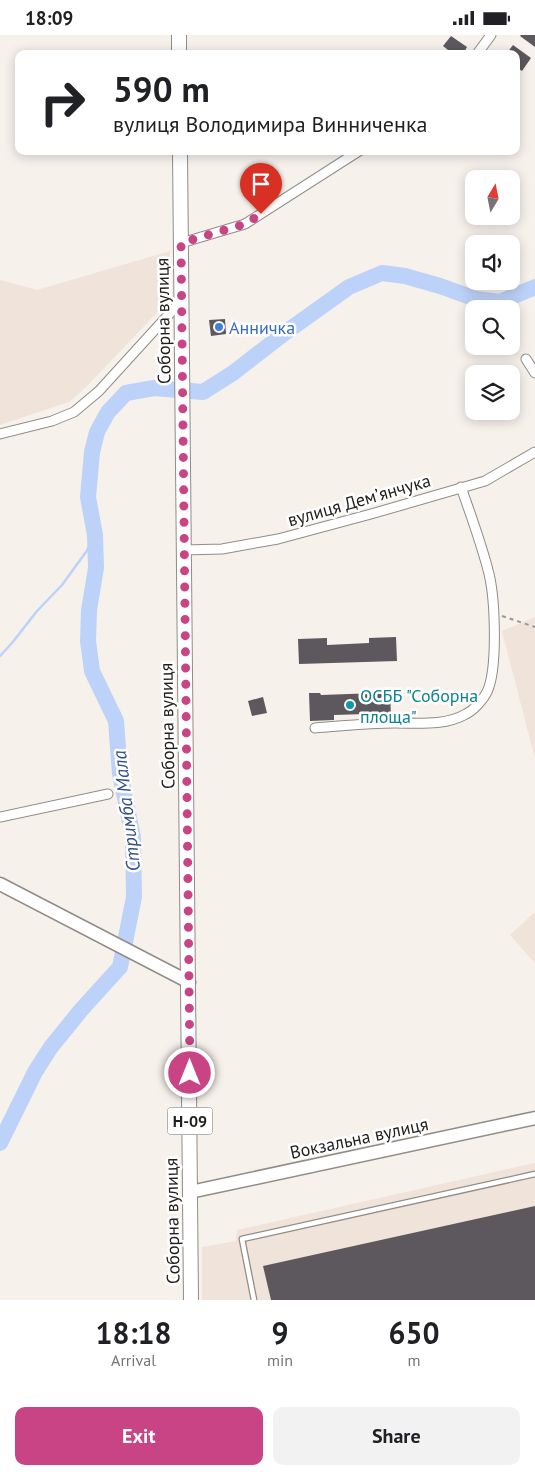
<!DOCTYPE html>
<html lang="en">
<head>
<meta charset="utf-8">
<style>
  :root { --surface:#fff; --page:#f2f2f2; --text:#202124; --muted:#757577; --accent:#c94485 }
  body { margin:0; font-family:"PT Sans",sans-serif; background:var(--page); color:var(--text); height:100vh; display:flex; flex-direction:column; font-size:19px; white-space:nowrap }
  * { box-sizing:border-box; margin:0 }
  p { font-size:16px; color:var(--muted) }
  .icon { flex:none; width:28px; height:28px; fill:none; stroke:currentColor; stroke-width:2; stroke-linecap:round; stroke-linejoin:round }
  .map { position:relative; height:1265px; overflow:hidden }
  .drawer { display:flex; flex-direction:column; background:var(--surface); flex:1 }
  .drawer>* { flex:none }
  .hud { position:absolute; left:15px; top:15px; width:505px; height:105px; border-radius:10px; box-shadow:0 2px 12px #0003; background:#fff; color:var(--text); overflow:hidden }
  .needle { width:32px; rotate:10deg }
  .buttons { position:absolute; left:465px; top:135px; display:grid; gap:10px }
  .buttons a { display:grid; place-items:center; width:55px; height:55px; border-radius:10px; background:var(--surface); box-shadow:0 2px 12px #0003; font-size:25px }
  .pin { position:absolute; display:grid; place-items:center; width:42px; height:42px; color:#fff; margin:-51px -21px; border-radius:50% 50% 50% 0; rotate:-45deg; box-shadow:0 0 5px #0007 }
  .pin .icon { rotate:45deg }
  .me { position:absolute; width:55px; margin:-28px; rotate:0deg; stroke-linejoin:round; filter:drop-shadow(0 0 4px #0008) }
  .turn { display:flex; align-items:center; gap:18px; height:105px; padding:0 15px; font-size:22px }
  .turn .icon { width:65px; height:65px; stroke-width:2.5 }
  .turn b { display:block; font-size:35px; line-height:42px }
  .eta { display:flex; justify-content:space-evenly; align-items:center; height:85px; text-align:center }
  .eta b { font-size:30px; font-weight:800; line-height:35px }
  .button { display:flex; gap:10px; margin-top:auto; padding:10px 15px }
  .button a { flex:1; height:58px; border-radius:10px; background:var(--accent); color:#fff; font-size:20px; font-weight:800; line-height:58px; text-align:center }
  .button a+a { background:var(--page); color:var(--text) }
  .status { display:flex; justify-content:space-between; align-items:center; height:35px; padding:0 25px; background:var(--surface); direction:ltr }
  .status svg { height:14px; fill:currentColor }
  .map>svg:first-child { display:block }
  .built { fill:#f0e3d9 }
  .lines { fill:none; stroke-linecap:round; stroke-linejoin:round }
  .stream { stroke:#bdd2f8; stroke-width:2.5 }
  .river { stroke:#bdd2f8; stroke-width:16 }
  .building { fill:#5c585e }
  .lane-casing { stroke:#918c87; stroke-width:7 }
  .street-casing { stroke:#918c87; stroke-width:11 }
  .secondary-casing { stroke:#918c87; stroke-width:15 }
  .primary-casing { stroke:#918c87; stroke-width:16 }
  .path { stroke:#9b9793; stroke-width:2; stroke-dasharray:4 4; stroke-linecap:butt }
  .lane { stroke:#fff; stroke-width:4.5 }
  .street { stroke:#fff; stroke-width:9 }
  .secondary { stroke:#fff; stroke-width:12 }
  .primary { stroke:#fff; stroke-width:14 }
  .route { stroke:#c94485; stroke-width:9; stroke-dasharray:0 16.2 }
  .shop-dot { fill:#3f7fe0; stroke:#fff; stroke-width:2 }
  .culture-dot { fill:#0f9aa8; stroke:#fff; stroke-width:2 }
  .labels { text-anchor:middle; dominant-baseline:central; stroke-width:5; stroke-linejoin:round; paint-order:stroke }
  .shield { fill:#fff; stroke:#646261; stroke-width:1 }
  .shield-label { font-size:16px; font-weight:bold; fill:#211f1d }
  .street-label { font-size:18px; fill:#211f1d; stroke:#fff }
  .shop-label { font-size:18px; fill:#366cbe; stroke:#fff; text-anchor:start }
  .culture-label { font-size:18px; fill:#0d838f; stroke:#fff; text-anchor:start }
  .water-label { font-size:19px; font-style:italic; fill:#33508a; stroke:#fff }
</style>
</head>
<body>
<div class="status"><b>18:09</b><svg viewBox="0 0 49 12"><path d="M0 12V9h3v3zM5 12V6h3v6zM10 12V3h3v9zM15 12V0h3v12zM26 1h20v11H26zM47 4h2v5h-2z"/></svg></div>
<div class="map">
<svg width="535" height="1265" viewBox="0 0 535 1265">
  <rect width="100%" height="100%" fill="#f7f1ec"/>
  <g class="built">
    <path d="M170,216V264L86,352L69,367L0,390V245L37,255Z"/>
    <path d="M535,582V724L502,596Z"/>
    <path d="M535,877V928L510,900Z"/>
    <path d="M535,1128V1265H202V1212L236,1206L237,1195Z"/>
  </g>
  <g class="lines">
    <path class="stream" d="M0,621L12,608L37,576L62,550L86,517L95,500"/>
    <path class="river" d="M0,1108L35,1037L51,1012L81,975L120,932L134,862L133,802L120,739L116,686L92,636L88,606L89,575L96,533L95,500L88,462L92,417L97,397L108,377L126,358L154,353L203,357L233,338L286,297L349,252L382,238L405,241L440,251L476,264L500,267L535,252"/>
  </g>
  <g class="building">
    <path d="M521,0H535V12L520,1Z"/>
    <path d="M451,1L467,12L463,19H453L443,11Z"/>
    <path d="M513,10L531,23L522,36L516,32V19H506Z"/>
    <path d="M225,284L226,299L211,301L209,285Z"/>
    <path d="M396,602L397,626L299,629L298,604L327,603V610L369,608V603Z"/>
    <path d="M390,655L391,683L366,684V679L334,680V685L310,686L309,658H320L321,660L377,658V656Z"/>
    <path d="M263,662L267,678L252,681L248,666Z"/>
    <path d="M535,1171V1265H271L263,1231Z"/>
  </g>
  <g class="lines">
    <defs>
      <path id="lane" d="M254,1265L242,1204L535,1139"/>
      <g id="street">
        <path d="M477,19L491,0"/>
        <path d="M181,208L245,189L359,116"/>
        <path d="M526,324L535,338"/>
        <path d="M0,399L52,386L74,377L99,356L181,266"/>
        <path d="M183,515L222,514L278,504L371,479L485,446L535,417"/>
        <path d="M315,693C342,691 369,688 395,688C419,688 445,691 466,679C474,675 483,665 487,657C498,634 495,564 489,539C482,510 471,481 461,452"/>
        <path d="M0,782L108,759"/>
      </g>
      <g id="secondary">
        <path d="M0,849L189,947"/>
        <path d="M190,1157L535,1083"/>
      </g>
      <g id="primary">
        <path d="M179,0V19"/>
        <path d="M180,116L191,1265"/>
      </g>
    </defs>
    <use href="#lane" class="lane-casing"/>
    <use href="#street" class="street-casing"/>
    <use href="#secondary" class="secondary-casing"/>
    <use href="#primary" class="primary-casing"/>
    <path class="path" d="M502,581L535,592"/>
    <use href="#lane" class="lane"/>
    <use href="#street" class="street"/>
    <use href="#secondary" class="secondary"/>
    <use href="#primary" class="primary"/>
  </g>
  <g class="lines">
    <path class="route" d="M190,1038L181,208L245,189L261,179"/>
  </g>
  <circle class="shop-dot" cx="219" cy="292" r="5"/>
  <circle class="culture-dot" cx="350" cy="670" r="5"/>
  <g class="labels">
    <rect class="shield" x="167.5" y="1072.5" width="45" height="27" rx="4"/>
    <g class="shield-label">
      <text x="190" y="1086">Н-09</text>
    </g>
    <g class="street-label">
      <text transform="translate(163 286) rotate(-91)">Соборна вулиця</text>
      <text transform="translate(359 465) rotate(-16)">вулиця Демʼянчука</text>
      <text transform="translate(167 691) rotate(-91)">Соборна вулиця</text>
      <text transform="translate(359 1103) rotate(-12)">Вокзальна вулиця</text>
      <text transform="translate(172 1186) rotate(-91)">Соборна вулиця</text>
    </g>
    <g class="shop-label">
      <text x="229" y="292">Анничка</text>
    </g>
    <g class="culture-label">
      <text x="360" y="660">ОСББ "Соборна<tspan x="360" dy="21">площа"</tspan></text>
    </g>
    <g class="water-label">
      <text transform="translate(126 776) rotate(-97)">Стримба Мала</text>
    </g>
  </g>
</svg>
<div class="buttons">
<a><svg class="needle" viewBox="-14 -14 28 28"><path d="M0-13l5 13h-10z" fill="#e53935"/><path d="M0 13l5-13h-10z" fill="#757577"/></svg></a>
<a><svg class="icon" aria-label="sound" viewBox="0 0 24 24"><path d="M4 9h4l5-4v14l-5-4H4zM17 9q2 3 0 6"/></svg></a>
<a><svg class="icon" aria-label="search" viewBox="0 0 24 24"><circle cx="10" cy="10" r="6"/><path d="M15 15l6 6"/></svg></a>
<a><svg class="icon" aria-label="layers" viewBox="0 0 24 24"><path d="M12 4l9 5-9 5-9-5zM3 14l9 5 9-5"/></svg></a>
</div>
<div class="pin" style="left:261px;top:179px;background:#d93025"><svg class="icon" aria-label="arrive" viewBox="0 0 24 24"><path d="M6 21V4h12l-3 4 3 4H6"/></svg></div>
<svg class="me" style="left:190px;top:1038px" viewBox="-20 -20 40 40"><circle r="17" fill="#c94485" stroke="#fff" stroke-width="3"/><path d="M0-11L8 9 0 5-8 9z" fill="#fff"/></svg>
<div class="hud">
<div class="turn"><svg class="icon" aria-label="right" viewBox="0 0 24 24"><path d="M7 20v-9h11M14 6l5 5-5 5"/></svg><div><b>590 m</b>вулиця Володимира Винниченка</div></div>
</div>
</div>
<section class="drawer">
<div class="eta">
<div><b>18:18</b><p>Arrival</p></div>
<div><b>9</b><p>min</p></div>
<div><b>650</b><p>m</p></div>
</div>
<div class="button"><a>Exit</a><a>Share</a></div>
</section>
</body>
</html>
